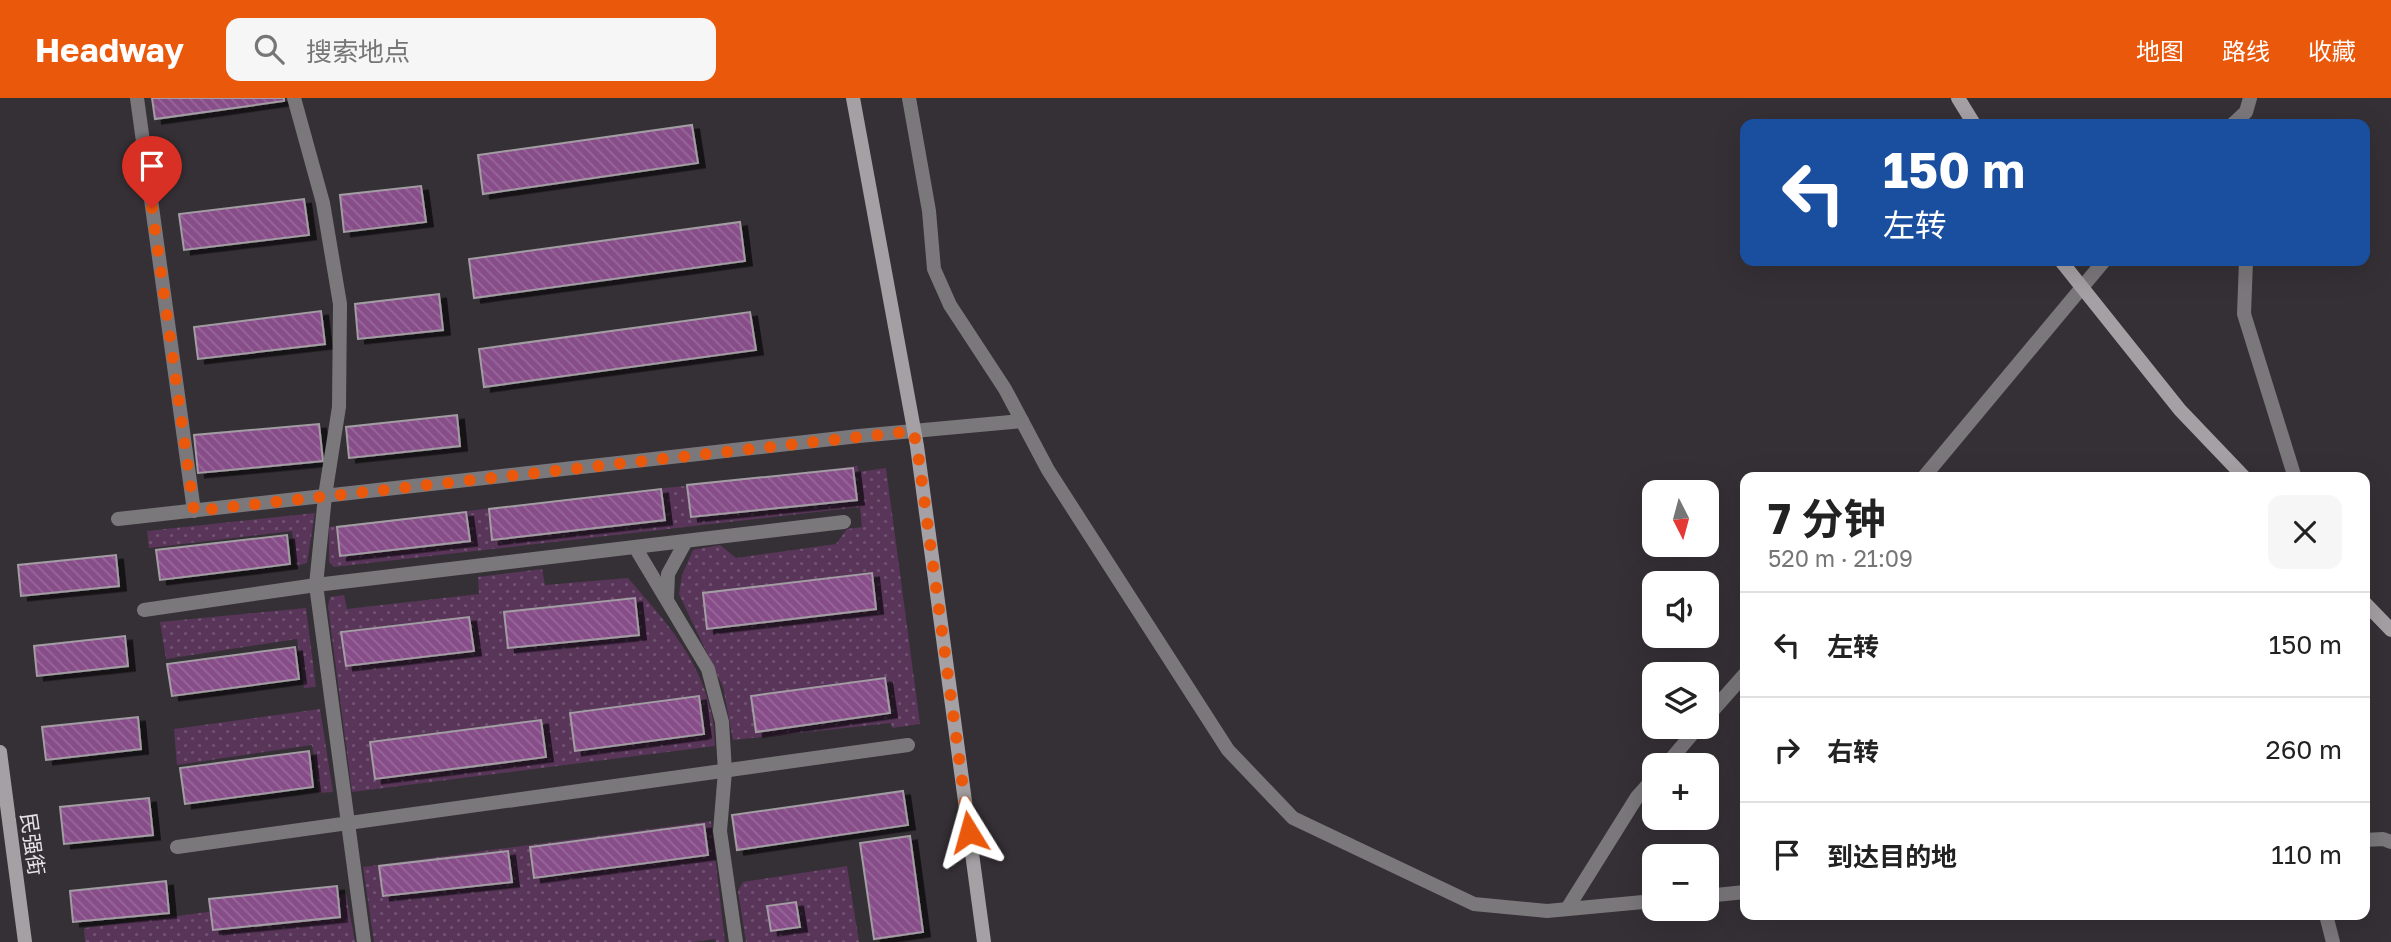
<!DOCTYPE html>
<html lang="zh">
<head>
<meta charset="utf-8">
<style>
  :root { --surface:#fff; --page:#f6f6f6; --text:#222; --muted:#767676; --line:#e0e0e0; --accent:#ea580c }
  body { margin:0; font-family:"Golos Text","Noto Sans SC",sans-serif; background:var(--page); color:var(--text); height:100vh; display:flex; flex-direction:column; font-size:26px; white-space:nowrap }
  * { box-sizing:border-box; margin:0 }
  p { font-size:23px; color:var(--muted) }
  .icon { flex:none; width:38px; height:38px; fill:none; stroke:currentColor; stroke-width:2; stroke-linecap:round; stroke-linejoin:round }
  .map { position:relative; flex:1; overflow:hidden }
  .sheet { position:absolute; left:1740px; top:374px; width:630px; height:448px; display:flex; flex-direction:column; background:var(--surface); border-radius:14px; box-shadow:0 7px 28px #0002 }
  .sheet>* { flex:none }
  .top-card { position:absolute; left:1740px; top:21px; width:630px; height:147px; border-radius:14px; box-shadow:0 7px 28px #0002; background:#1a4fa0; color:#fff; overflow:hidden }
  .needle { width:46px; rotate:174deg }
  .tools { position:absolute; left:1642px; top:382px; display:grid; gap:14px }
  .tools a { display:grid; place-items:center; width:77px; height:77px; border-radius:14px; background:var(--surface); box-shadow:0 7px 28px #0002; font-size:35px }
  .pin { position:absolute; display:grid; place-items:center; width:60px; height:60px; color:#fff; margin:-72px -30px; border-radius:50% 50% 50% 0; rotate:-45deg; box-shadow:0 0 7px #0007 }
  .pin .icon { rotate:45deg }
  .me { position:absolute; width:77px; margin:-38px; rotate:352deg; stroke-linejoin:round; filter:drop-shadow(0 0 5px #0008) }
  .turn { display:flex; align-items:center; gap:24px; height:147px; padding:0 28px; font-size:32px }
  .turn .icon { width:91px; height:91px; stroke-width:2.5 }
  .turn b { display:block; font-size:49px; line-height:60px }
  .round { display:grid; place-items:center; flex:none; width:74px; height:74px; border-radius:14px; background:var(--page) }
  .head { display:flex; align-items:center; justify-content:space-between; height:119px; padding:0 28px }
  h1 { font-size:42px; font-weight:700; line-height:52px }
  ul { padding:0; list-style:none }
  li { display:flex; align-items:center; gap:21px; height:105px; padding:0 28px; border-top:2px solid var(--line) }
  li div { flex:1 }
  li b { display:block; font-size:26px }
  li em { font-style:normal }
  header { display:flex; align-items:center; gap:42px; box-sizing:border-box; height:98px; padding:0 35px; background:var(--accent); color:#fff }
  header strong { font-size:33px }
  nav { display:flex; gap:38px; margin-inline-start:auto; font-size:24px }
  .search { width:490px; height:63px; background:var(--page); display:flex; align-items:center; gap:18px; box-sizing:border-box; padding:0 24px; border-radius:14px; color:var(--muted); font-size:26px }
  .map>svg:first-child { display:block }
  .grass { fill:url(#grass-dots); fill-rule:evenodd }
  .building { fill:url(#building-back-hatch); stroke:#a29da2; stroke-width:2; filter:url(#shadow) }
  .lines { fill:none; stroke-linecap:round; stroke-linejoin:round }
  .street { stroke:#7b787b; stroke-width:14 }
  .secondary { stroke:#a4a0a3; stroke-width:14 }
  .route { stroke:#ea580c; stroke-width:12; stroke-dasharray:0 21.6 }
  .labels { text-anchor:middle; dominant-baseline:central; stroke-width:7; stroke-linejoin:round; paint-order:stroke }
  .street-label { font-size:21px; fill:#e5e2e5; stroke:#353035 }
</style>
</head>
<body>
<header>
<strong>Headway</strong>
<div class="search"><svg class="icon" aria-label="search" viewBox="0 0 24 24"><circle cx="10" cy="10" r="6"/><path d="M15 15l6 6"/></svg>搜索地点</div>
<nav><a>地图</a><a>路线</a><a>收藏</a></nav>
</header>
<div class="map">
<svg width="2391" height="844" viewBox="0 0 2391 844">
  <defs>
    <pattern id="grass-dots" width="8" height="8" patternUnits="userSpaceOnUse" patternTransform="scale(1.75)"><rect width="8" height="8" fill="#583559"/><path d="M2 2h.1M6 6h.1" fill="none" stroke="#705271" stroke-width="1.8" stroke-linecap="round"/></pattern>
    <pattern id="building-back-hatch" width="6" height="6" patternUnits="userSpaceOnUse" patternTransform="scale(1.75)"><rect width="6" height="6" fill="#874e89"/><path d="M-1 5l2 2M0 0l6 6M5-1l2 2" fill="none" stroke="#98679a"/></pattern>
    <filter id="shadow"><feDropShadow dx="7" dy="4.5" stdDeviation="0" flood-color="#0009"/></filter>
  </defs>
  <rect width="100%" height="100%" fill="#353035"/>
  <g class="grass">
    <path d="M857,368L859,374L886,370L920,626L892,630L891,625L733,642L723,589L679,496L682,477L693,452L720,447L736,460L836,446L847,431L862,429L860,409L334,469L329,464V429ZM853,370L856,402L691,419L687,388ZM661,392L664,422L492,441L489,411ZM466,414L469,443L340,458L337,429Z"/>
    <path d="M315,415L307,465L296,468L292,433L149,450L147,433Z"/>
    <path d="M542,471L545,487L628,480C663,521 697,556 710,610C714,622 714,635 715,648L352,694L328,508L330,499L344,497L347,511L479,496L478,479ZM635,501L639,536L508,549L505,514ZM469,519L473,553L346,568L342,533ZM699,598L704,636L575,652L570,614ZM541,622L546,659L375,681L370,644Z"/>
    <path d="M306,510L316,589L304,590L297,541L166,561L160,524Z"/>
    <path d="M320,611L333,694L319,695L312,647L177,667L174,631Z"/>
    <path d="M711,723L725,844H716L715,841L693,844H374L363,769ZM703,726L707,757L534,779L530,749ZM508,753L511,784L383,798Z"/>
    <path d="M847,768L859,844H746L738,793L743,784Z"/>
    <path d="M346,796L355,844H85L84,830Z"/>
  </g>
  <g class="building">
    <path d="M152,0H284V3L155,21Z"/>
    <path d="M692,27L698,65L483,96L478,57Z"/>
    <path d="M421,88L426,124L344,134L340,97Z"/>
    <path d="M304,101L309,137L184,152L179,116Z"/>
    <path d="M740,124L745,163L474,200L469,161Z"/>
    <path d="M439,196L443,232L358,241L355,206Z"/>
    <path d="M321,213L325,246L198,261L194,229Z"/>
    <path d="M750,214L756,252L484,289L479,251Z"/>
    <path d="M457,317L460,348L349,360L346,329Z"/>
    <path d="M319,326L323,363L198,375L194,337Z"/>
    <path d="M853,370L857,402L691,419L687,387Z"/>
    <path d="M661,391L665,422L492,442L489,411Z"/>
    <path d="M466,414L470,443L340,458L337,429Z"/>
    <path d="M287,437L290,466L160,482L156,452Z"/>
    <path d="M116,457L119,488L21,498L18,467Z"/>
    <path d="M872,475L876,511L707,531L703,495Z"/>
    <path d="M635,500L639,537L508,550L504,514Z"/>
    <path d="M469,519L474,553L346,568L341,534Z"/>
    <path d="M125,538L128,568L37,578L34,548Z"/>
    <path d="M295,549L299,581L172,598L167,566Z"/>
    <path d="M885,580L890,615L756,634L751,598Z"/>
    <path d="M699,598L704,636L575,653L570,615Z"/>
    <path d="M138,619L141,651L46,662L42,629Z"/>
    <path d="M541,622L546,659L375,681L370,644Z"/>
    <path d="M309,653L313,689L185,706L180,670Z"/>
    <path d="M903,693L908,727L737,752L732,717Z"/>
    <path d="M149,700L153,737L64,746L60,709Z"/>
    <path d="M704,726L708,757L534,780L530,749Z"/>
    <path d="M910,738L923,834L874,841L860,745Z"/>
    <path d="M508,753L512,784L383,798L379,768Z"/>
    <path d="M166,783L169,815L73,824L70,793Z"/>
    <path d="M337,788L340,819L213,832L209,801Z"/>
    <path d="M796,804L800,829L771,833L767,808Z"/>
  </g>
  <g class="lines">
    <g class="street">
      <path d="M137,0L194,413"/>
      <path d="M294,0L323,105L340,206L339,309L325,398L316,487L364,844"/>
      <path d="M909,0L929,113L934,171L950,207L1005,291L1048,372L1228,652L1293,720L1474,806L1547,813L1654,803"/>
      <path d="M2233,26L2246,14L2250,0"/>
      <path d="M2246,163L2244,216L2295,380"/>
      <path d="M1923,380L2104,163"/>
      <path d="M118,421L859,338L1022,323"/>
      <path d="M635,449L708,571L722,624L725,673L720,733L736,844"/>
      <path d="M667,500L668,476L686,443"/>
      <path d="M144,512L316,487L844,424"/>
      <path d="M1706,620L1745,576"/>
      <path d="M1666,667L1699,628"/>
      <path d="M2364,742L2383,741L2391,744"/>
      <path d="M177,749L908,647"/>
      <path d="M1706,798L1745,794"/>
      <path d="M1567,811L1637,699L1654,680"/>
      <path d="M2326,817L2333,844"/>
    </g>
    <g class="secondary">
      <path d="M853,0L917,348L984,844"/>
      <path d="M1958,0L1974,26"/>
      <path d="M2061,163L2180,312L2245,380"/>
      <path d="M2364,504L2391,532"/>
      <path d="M0,654L25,844"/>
    </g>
  </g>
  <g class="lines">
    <path class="route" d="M152,110L194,413L913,333L917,348L969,734"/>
  </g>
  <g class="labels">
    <g class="street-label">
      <text transform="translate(33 746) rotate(82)">民强街</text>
    </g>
  </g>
</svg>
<div class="tools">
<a><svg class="needle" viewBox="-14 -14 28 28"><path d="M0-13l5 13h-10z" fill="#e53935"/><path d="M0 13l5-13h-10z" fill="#767676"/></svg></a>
<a><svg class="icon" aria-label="sound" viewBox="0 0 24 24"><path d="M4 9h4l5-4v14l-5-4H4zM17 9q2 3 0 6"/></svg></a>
<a><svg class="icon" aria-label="layers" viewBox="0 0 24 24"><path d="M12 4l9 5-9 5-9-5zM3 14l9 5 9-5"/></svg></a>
<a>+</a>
<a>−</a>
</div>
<div class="pin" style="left:152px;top:110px;background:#d93025"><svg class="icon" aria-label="arrive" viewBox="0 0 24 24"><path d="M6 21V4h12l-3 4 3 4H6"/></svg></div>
<svg class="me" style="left:969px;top:734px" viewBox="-20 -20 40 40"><path d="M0-17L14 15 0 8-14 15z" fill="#ea580c" stroke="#fff" stroke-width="4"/></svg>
<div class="top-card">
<div class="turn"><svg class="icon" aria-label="left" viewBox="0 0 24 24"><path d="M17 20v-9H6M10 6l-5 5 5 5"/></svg><div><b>150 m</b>左转</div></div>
</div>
<section class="sheet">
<div class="head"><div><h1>7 分钟</h1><p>520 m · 21:09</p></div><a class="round"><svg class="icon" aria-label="close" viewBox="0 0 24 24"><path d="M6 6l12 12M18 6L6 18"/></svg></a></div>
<ul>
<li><svg class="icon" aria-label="left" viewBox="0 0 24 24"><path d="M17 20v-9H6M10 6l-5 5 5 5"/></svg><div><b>左转</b></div><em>150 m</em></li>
<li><svg class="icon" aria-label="right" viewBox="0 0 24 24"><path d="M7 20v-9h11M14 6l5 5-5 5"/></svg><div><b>右转</b></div><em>260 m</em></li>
<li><svg class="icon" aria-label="arrive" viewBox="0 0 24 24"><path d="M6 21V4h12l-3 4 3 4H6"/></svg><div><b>到达目的地</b></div><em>110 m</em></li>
</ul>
</section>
</div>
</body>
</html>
